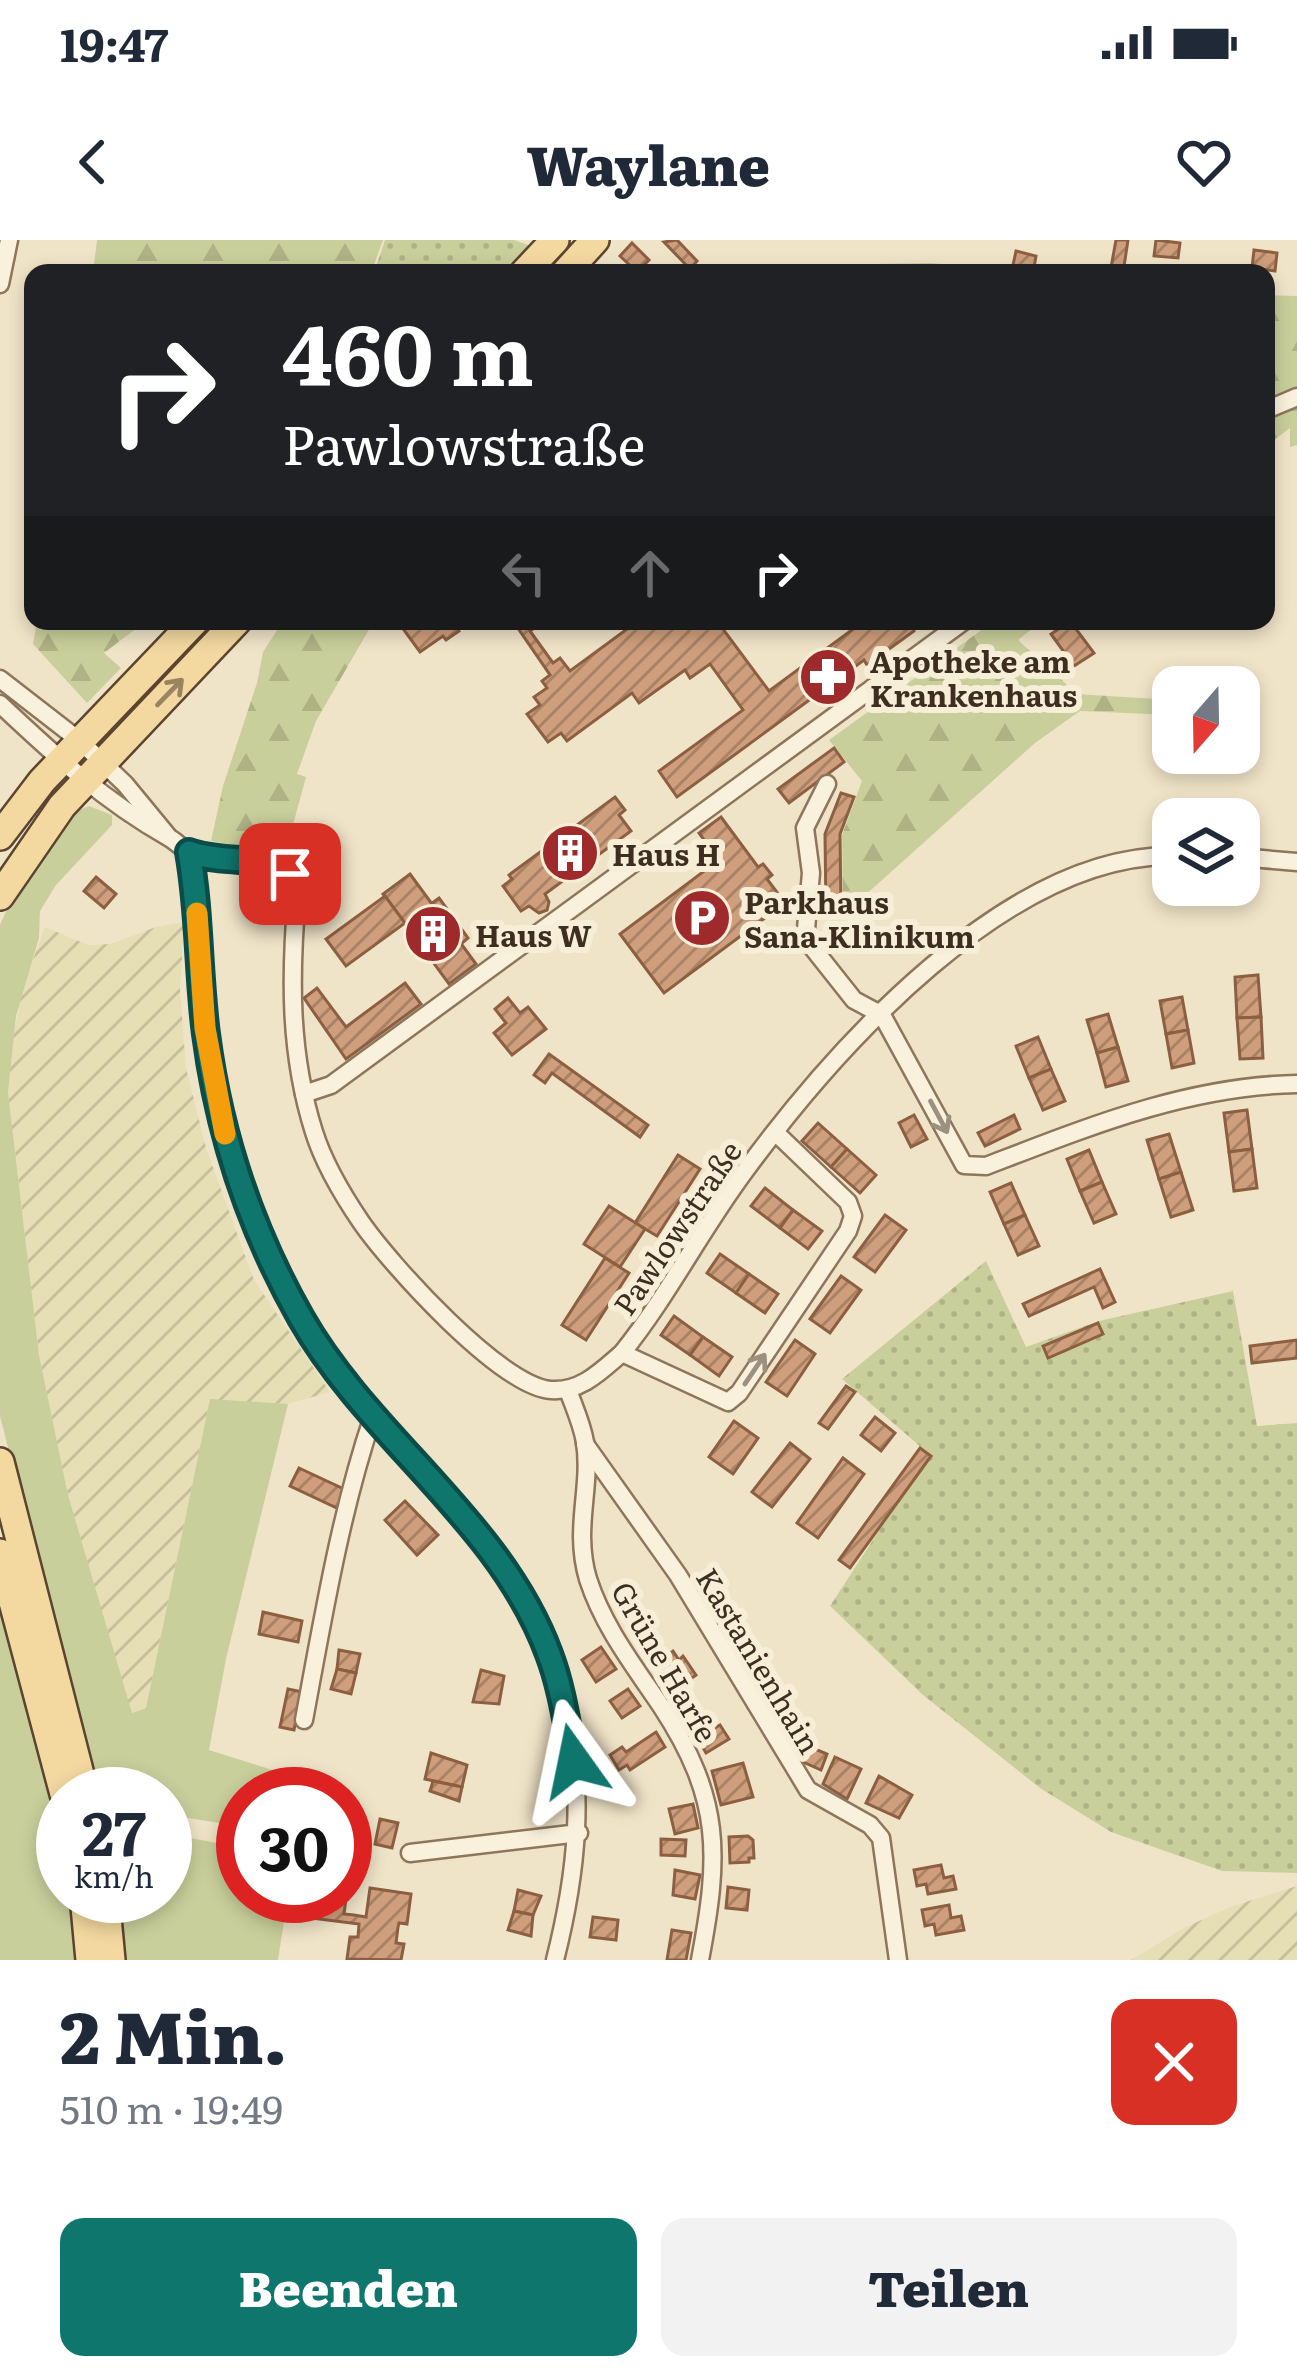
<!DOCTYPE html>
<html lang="de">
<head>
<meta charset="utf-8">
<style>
  :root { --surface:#fff; --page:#f2f2f3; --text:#1f2937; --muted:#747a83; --accent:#0f766e }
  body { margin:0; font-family:Literata,serif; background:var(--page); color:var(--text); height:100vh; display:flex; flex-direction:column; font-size:45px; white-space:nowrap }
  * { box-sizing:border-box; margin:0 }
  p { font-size:39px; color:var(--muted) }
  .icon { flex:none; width:66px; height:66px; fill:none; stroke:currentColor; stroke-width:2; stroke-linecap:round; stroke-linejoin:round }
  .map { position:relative; height:1720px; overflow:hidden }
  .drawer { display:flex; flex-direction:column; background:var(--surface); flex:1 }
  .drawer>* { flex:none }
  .top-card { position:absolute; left:24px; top:24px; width:1251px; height:366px; border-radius:24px; box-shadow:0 6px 18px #0003; background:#202124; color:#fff; overflow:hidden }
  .needle { width:78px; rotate:200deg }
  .fabs { position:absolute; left:1152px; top:426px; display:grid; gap:24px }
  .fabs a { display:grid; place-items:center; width:108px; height:108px; border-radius:24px; background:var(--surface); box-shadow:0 6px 18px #0003; font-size:60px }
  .speed { position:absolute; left:36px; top:1527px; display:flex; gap:24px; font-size:60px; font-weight:700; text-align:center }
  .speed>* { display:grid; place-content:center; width:156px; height:156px; border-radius:50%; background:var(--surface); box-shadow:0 6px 18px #0003; line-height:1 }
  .speed small { font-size:30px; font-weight:400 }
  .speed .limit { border:18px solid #d22; background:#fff; color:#111 }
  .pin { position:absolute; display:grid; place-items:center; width:102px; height:102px; color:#fff; margin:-51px; border-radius:24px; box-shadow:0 6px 18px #0006 }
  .me { position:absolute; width:132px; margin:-66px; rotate:348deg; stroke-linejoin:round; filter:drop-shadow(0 0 9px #0008) }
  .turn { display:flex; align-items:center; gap:42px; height:252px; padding:0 60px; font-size:54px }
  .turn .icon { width:156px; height:156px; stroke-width:2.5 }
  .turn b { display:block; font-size:84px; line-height:102px }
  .lanes { display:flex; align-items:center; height:114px; padding:0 60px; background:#0003; justify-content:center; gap:60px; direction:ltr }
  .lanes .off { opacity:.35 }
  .round { display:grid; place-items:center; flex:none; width:126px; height:126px; border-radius:24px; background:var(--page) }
  .headline { display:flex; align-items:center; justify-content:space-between; height:204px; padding:0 60px }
  h1 { font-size:72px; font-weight:800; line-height:90px }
  .primary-button { display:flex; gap:24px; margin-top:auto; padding:24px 60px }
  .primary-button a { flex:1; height:138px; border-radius:24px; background:var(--accent); color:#fff; font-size:48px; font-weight:800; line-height:138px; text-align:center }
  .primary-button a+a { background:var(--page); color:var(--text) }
  .status { display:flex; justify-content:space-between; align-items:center; height:84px; padding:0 60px; background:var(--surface); direction:ltr }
  .status svg { height:33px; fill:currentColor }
  header { display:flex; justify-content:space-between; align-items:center; height:156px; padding:0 60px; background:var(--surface); font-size:54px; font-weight:800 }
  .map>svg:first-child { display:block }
  .farmland { fill:url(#farmland-furrows) }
  .grass { fill:#c9cf9b }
  .forest { fill:url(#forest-firs) }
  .garden { fill:url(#garden-dots) }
  .building { fill:url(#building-hatch); stroke:#8d5f41; stroke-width:3 }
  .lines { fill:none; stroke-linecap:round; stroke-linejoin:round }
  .street-casing { stroke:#8d765c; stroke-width:21 }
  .primary-casing { stroke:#5b4430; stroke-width:32 }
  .street { stroke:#faf1dc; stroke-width:16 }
  .primary { stroke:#f3d9a0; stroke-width:27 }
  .oneway { stroke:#988460 }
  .oneway2 { stroke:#9c907e }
  .route-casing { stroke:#0a4d48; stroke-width:30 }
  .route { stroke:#0f766e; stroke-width:21 }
  .slow { stroke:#f59e0b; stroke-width:21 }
  .labels { text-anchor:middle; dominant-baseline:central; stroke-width:12; stroke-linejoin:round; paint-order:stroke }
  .poi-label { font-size:30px; font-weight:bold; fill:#3d2e20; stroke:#f7eed8; text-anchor:start }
  .street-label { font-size:30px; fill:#3d2e20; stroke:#f7eed8 }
</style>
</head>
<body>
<div class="status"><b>19:47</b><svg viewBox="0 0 49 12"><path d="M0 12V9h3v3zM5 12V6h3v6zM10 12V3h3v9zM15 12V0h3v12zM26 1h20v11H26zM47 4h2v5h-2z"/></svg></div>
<header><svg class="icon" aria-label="back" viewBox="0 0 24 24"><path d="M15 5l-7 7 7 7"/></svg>Waylane<svg class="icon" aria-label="heart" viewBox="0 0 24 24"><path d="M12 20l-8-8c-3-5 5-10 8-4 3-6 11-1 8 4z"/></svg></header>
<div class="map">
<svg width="1297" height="1720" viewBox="0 0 1297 1720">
  <defs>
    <pattern id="farmland-furrows" width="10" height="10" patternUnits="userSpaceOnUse" patternTransform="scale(3)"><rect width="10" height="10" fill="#e6deb5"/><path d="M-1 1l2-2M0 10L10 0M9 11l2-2" fill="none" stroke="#c6bf9b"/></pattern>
    <pattern id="forest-firs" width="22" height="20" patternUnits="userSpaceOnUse" patternTransform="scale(3)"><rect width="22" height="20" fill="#c9cf9b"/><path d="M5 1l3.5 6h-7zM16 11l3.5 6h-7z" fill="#aeb285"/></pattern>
    <pattern id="garden-dots" width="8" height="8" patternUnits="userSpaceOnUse" patternTransform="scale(3)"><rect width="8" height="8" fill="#c9cf9b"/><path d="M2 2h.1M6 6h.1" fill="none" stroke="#aeb285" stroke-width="1.8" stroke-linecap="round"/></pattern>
    <pattern id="building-hatch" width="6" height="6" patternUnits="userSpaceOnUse" patternTransform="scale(3)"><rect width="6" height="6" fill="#cf9f7d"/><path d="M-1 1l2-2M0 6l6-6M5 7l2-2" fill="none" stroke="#a98266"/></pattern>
  </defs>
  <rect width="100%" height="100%" fill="#f0e4c8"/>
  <g class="farmland">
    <path d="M184,682L180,750L186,828L206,908L254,1040L330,1152L288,1164L210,1160L146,1468L131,1473L68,1255L39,1115L8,852L10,814L23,747L45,687L88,705L111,704L156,687Z"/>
    <path d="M1297,1646V1720H1131L1184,1688L1230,1667Z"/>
  </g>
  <g class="grass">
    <path d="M89,566L112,575V585L56,645L40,671L39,698L16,776L8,852L39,1115L68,1255L132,1473L146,1468L210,1159L288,1164L226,1419L209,1510L279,1532L280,1554H243V1587L165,1574V1554H96L0,1176V685C17,649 51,579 89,566Z"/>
    <path d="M0,1356L58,1571L63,1597V1656H74L79,1720H0Z"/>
    <path d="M165,1593L243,1608V1656H288L278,1720H123L117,1656H165Z"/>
  </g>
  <g class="forest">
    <path d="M97,0H383L371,33H93Z"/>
    <path d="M931,23L1036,33H801L874,24Z"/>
    <path d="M1266,55L1297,56V205L1290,207V188L1266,206Z"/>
    <path d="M37,381H146L104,413L121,428L87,463L33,404Z"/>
    <path d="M283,381H374L316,481L297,534L306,537L285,614L211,601L223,546L257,443L263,412Z"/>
    <path d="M994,381H1042L1018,400L1077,454L1173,460V475L1080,471L1035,503L843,675L842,595L862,541L829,500Z"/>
  </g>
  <g class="garden">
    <path d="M385,0H514L531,6L501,33H374Z"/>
    <path d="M986,1021L1026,1107L1099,1081L1233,1051L1257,1186L1297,1183V1633L1222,1631L1111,1592L1040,1548L923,1455L830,1366L929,1214L842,1139Z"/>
  </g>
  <g class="building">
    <path d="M677,0L697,21L690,29L664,2Z"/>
    <path d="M1116,0H1128L1123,33H1110Z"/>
    <path d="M1156,0L1180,3L1178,18L1154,16Z"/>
    <path d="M632,3L649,20L637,32L620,16Z"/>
    <path d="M1254,10L1277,13L1275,31L1252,28Z"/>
    <path d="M1016,11L1036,16L1033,33L1012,30Z"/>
    <path d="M407,381H463L456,386L459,391L446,400L443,396L420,412L401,386Z"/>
    <path d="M513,381L525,385L544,381L530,391L553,423L560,418L570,431L638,381H717L769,451L864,381H910L914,391L867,425L864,420L677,557L659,531L743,470L710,424L690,438L685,430L639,463L632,453L567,501L561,493L548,502L527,474L540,465L534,457L547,448L542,441L550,435Z"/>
    <path d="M1070,381L1094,413L1074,426L1051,394Z"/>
    <path d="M834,508L844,522L789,563L778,549Z"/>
    <path d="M841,553L854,557L840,594L841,673H826L825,594Z"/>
    <path d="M615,557L625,570L619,575L631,591L545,654L549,662L547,670L539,673L529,666L521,671L503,646L512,639L509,635Z"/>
    <path d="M721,577L758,627L763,624L772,635L767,639L785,663L664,753L620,694L719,620L699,593Z"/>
    <path d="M410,634L476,724L449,744L383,654Z"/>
    <path d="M96,637L116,654L104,668L84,651Z"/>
    <path d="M385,656L405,683L346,726L326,699Z"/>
    <path d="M439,658L468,698L461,704L432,663Z"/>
    <path d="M1258,735L1261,777L1237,778L1235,737Z"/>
    <path d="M405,743L421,764L346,819L304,758L317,748L346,787Z"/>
    <path d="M1182,757L1188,790L1166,794L1160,761Z"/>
    <path d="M508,758L520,773L528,767L546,789L512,815L494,793L506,783L495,769Z"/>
    <path d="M1108,774L1118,807L1097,813L1087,780Z"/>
    <path d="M1261,777L1263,818L1240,819L1237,778Z"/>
    <path d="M1188,790L1194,823L1172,828L1166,794Z"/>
    <path d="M1038,797L1051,829L1029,838L1016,806Z"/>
    <path d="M1118,807L1128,841L1106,847L1097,813Z"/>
    <path d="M549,814L648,885L640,897L552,833L545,843L534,835Z"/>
    <path d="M1051,829L1065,861L1043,870L1029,838Z"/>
    <path d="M1247,870L1252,909L1229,912L1224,873Z"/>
    <path d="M914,875L927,899L911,907L899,883Z"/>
    <path d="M1014,875L1020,889L985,906L978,893Z"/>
    <path d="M818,883L847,909L831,927L802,901Z"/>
    <path d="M1169,894L1181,932L1159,939L1147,900Z"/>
    <path d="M847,909L876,935L860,953L831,927Z"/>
    <path d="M1252,909L1257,948L1234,951L1229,912Z"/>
    <path d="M1089,910L1102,942L1080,951L1067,919Z"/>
    <path d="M678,915L700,929L657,996L635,983Z"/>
    <path d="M1181,932L1193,970L1171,977L1159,939Z"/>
    <path d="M1102,942L1116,974L1094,983L1080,951Z"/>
    <path d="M1011,943L1025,975L1004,984L990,952Z"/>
    <path d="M765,948L793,970L780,988L751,966Z"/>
    <path d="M609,966L645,989L620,1027L584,1004Z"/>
    <path d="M793,970L822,991L808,1009L780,988Z"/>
    <path d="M885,975L906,990L875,1032L854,1017Z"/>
    <path d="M1025,975L1039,1006L1018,1015L1004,984Z"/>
    <path d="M720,1014L749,1034L736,1053L707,1033Z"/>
    <path d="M605,1018L629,1033L586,1100L562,1085Z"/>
    <path d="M1100,1029L1115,1062L1103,1068L1094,1047L1029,1076L1023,1064Z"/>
    <path d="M749,1034L778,1054L765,1073L736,1053Z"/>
    <path d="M841,1036L861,1050L830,1093L810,1079Z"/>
    <path d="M674,1076L703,1097L690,1115L661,1095Z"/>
    <path d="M1098,1083L1103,1094L1048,1118L1043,1106Z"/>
    <path d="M703,1097L732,1117L719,1136L690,1115Z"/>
    <path d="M795,1100L815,1114L787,1156L766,1142Z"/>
    <path d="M1297,1100V1118L1252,1123L1250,1106Z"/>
    <path d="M846,1146L855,1152L828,1189L819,1183Z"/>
    <path d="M875,1177L895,1193L881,1211L861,1195Z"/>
    <path d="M734,1181L758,1198L733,1234L709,1217Z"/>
    <path d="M790,1203L810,1219L772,1267L752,1252Z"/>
    <path d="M920,1208L931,1216L850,1328L839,1320Z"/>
    <path d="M843,1218L864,1234L818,1298L797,1283Z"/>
    <path d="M299,1228L348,1251L339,1269L290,1246Z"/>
    <path d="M405,1261L438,1295L417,1315L385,1280Z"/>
    <path d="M263,1372L302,1381L298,1402L259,1394Z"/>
    <path d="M601,1407L616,1429L596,1442L582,1420Z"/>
    <path d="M339,1410L360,1414L356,1433L337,1429Z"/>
    <path d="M673,1411L679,1420L683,1416L696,1435L670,1453L652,1425Z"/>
    <path d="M337,1429L356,1433L351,1454L331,1449Z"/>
    <path d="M481,1430L504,1436L499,1464L473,1462Z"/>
    <path d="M288,1449L302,1452L294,1490L280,1487Z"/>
    <path d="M628,1449L640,1466L622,1478L610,1461Z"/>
    <path d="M705,1475L713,1489L720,1485L729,1499L706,1513L690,1485Z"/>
    <path d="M656,1492L665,1507L630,1530L627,1525L619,1530L610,1515L622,1507L626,1512Z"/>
    <path d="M808,1506L827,1514L821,1530L801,1521Z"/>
    <path d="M431,1513L467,1525L462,1547L425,1539Z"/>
    <path d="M835,1517L861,1529L847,1559L823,1544Z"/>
    <path d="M743,1523L753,1557L721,1565L712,1531Z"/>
    <path d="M879,1536L912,1555L899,1578L866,1563Z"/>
    <path d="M433,1541L462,1547L459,1561L430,1551Z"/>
    <path d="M693,1564L698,1588L675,1594L669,1569Z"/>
    <path d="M380,1579L398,1583L392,1608L375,1604Z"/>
    <path d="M748,1596L753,1600L754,1618H749V1622L730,1623L729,1597Z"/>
    <path d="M661,1599L686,1600L685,1616L661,1615Z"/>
    <path d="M941,1625L944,1638L953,1636L956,1649L928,1654L926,1644L917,1646L914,1630Z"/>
    <path d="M675,1630L700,1635L695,1659L673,1655Z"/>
    <path d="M345,1644H348L344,1674L354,1675L366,1677L370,1648L411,1654L407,1684L399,1683L398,1687L396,1703L404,1704L401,1720L347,1719L350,1697H358L359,1684L311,1678V1671L302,1670L304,1656H345Z"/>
    <path d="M728,1647L749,1650L747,1670L726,1668Z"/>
    <path d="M518,1650L541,1656L533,1675L514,1671Z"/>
    <path d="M949,1665L951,1678L961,1676L964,1690L936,1695L934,1684L925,1686L922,1670Z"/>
    <path d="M514,1671L533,1675L531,1696L508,1690Z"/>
    <path d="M593,1677L618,1680L616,1700L590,1697Z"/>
    <path d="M672,1690L691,1693L686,1720H667Z"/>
  </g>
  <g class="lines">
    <defs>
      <g id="street">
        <path d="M0,44L9,0"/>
        <path d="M1266,170L1297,157"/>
        <path d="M0,439L80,501L125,544L167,595"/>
        <path d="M0,464C53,514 104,561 168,597C176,601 182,609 191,613C222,627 259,614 290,634L297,654C290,736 289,813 314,892C324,924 342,954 361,982C390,1024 501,1147 551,1150C581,1152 601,1131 622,1113C668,1056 701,990 745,931C836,807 1008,614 1173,616"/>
        <path d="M827,544L805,588L811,633L806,689L812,707L854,760L882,775L964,925L986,926C1088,887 1187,846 1297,844"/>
        <path d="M189,612C200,672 199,732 206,793C216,873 238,954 274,1027C322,1125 386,1183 453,1265C574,1413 602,1534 555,1720"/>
        <path d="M1239,617L1297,622"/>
        <path d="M304,854L331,845L964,381"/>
        <path d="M622,1113L728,1162L739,1153L848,991L853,976L848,962L775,892"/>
        <path d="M568,1150C574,1167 582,1184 585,1202C592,1249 573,1288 588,1339C603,1386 634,1426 661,1466C722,1559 720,1615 700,1720"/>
        <path d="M585,1204L678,1335L808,1550L870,1585L881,1598L898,1720"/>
        <path d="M304,1480C323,1378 340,1274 373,1176"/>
        <path d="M410,1613L579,1593"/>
      </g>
      <g id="primary">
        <path d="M524,33L555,0"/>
        <path d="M565,33L595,0"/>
        <path d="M0,596L42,541L195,381"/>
        <path d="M0,656L62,566L237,381"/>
        <path d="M0,1222L85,1554"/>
        <path d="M0,1313L64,1554"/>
        <path d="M84,1656L90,1720"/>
        <path d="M105,1656L111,1720"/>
      </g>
    </defs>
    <use href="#street" class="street-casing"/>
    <use href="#primary" class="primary-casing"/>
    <use href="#street" class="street"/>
    <use href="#primary" class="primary"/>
  </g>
  <defs><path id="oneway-shaft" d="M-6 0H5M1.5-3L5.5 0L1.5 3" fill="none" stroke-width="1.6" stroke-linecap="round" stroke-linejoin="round" transform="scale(3)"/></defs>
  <use class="oneway" href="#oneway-shaft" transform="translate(170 452) rotate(-46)"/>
  <g class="oneway2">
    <use href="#oneway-shaft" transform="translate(939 877) rotate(62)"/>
    <use href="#oneway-shaft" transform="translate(755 1129) rotate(-56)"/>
  </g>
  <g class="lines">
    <defs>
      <path id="route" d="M290,634C259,614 222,624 189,612C200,672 198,733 206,794C219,894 251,990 301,1078C370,1199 500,1281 549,1414C562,1448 567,1486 574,1521"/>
    </defs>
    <use href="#route" class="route-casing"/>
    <use href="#route" class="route"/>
    <path class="slow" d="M197,673L205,788L225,894"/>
  </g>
  <defs>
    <symbol id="pharmacy-disc" viewBox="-11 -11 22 22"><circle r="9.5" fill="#9e2a2b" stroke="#f7eed8"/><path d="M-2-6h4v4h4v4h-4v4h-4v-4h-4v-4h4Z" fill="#fff"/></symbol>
    <symbol id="building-disc" viewBox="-11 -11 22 22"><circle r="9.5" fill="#9e2a2b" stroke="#f7eed8"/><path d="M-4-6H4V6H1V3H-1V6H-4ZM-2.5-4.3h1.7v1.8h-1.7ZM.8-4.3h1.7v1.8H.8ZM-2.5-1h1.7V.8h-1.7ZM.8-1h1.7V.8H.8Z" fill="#fff"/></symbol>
    <symbol id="parking-disc" viewBox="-11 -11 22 22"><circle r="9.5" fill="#9e2a2b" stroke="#f7eed8"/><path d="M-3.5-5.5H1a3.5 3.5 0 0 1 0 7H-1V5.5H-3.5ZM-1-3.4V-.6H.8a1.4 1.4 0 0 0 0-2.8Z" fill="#fff"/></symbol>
  </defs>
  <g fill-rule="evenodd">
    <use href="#pharmacy-disc" x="795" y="404" width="66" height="66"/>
    <use href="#building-disc" x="537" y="580" width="66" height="66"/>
    <use href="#parking-disc" x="669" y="645" width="66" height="66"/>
    <use href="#building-disc" x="400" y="661" width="66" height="66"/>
  </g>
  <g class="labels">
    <g class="poi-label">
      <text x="870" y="420">Apotheke am<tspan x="870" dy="34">Krankenhaus</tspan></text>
      <text x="612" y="613">Haus H</text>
      <text x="744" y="661">Parkhaus<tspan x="744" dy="34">Sana-Klinikum</tspan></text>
      <text x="475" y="694">Haus W</text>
    </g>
    <g class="street-label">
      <text transform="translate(676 987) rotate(-56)">Pawlowstraße</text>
      <text transform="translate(760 1420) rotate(59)">Kastanienhain</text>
      <text transform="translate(666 1421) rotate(60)">Grüne Harfe</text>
    </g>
  </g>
</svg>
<div class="fabs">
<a><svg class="needle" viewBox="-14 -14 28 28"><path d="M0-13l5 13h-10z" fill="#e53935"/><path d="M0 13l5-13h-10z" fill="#747a83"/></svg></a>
<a><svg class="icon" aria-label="layers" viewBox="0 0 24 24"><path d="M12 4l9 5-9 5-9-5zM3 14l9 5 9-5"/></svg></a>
</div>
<div class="speed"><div>27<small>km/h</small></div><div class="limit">30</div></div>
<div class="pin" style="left:290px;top:634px;background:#d93025"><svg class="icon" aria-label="arrive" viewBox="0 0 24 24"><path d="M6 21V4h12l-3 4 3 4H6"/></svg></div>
<svg class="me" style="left:574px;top:1521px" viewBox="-20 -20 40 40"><path d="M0-17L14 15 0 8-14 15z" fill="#0f766e" stroke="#fff" stroke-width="4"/></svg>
<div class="top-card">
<div class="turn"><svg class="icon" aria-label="right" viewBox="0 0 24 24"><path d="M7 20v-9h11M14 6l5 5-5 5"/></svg><div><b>460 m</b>Pawlowstraße</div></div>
<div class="lanes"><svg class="icon off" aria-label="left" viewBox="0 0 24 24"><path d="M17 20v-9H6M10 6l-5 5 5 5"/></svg><svg class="icon off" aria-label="ahead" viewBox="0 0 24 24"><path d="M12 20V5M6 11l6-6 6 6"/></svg><svg class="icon" aria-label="right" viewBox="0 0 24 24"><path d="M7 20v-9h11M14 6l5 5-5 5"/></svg></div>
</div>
</div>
<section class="drawer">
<div class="headline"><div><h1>2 Min.</h1><p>510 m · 19:49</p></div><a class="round" style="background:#d93025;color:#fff"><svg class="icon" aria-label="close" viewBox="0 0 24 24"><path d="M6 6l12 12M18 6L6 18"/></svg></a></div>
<div class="primary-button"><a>Beenden</a><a>Teilen</a></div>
</section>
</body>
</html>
